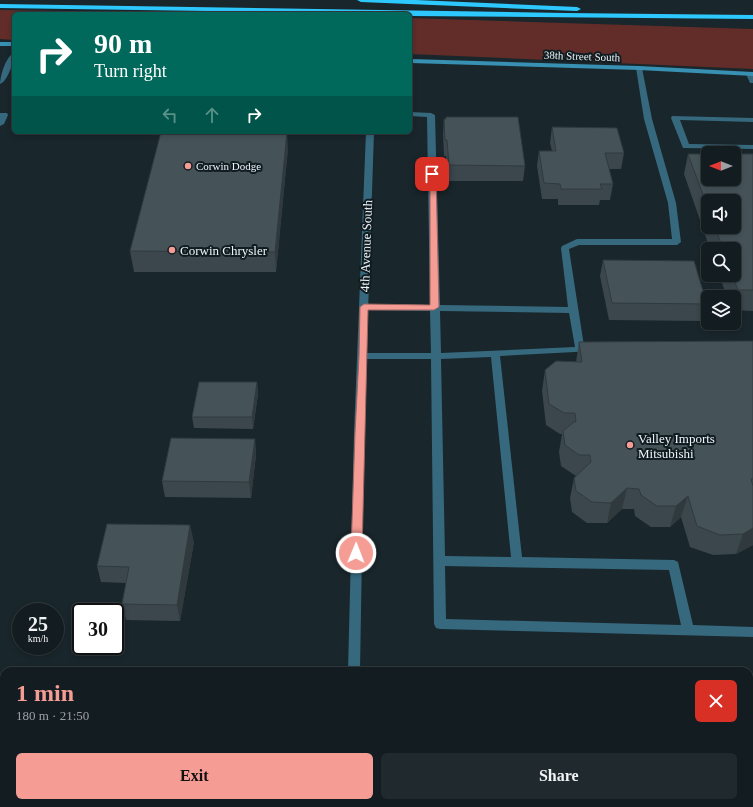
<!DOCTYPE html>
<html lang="en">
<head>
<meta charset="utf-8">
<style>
  :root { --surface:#131c20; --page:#20292d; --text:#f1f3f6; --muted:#9da1a5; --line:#323a3e; --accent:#f59c94 }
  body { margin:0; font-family:"Times New Roman",serif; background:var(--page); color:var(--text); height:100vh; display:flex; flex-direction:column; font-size:15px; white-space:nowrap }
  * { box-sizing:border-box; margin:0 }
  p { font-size:13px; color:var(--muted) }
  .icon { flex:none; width:22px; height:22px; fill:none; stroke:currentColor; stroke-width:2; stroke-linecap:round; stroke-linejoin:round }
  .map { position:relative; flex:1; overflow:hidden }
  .sheet { position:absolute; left:0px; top:667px; width:753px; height:140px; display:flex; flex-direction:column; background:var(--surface); border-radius:12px 12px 0 0; box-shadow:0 2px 6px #0003,0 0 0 1px var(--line) }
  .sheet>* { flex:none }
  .guide { position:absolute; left:12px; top:12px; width:400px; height:122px; border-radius:6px; box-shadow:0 2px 6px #0003,0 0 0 1px var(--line); background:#00695c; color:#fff; overflow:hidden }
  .needle { width:26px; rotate:270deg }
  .buttons { position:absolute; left:701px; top:146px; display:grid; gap:8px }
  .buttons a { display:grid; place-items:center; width:40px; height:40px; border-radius:6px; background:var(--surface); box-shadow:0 2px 6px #0003,0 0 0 1px var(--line); font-size:20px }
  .speed { position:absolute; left:12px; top:603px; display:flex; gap:8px; font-size:20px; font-weight:700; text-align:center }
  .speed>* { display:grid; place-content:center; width:52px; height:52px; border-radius:50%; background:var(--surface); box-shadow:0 2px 6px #0003,0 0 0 1px var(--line); line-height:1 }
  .speed small { font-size:10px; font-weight:400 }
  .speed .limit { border:2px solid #111; border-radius:6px; background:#fff; color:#111 }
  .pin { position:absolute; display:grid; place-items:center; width:34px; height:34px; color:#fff; margin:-17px; border-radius:8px; box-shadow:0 2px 6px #0006 }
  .me { position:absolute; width:44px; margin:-22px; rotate:1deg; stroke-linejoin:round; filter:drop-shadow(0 0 3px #0008) }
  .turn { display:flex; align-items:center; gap:14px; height:84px; padding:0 16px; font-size:18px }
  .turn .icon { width:52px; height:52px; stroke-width:2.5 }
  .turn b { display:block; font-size:28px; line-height:34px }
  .lanes { display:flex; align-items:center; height:38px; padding:0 16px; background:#0003; justify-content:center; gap:20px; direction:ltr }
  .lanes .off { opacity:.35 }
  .round { display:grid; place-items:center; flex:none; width:42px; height:42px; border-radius:6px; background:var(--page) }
  .summary { display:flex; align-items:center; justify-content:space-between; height:68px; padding:0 16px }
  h1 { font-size:24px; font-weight:800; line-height:30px; color:var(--accent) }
  .cta { display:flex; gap:8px; margin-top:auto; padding:8px 16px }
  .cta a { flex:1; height:46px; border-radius:6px; background:var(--accent); color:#111; font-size:16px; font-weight:800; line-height:46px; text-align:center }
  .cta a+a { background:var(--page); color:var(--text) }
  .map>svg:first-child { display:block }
  .green { fill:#622d29 }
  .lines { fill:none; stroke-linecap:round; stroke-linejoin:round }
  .lane { fill:#36697e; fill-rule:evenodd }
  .street { fill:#36697e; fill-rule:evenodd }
  .secondary { fill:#3890b2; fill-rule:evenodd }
  .highway { fill:#2dc9fe; fill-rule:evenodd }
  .wall { fill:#3b474d; fill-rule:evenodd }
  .shaded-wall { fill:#303a3e }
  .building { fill:#455359; stroke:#303a3e }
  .route { fill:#f59c94; stroke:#9f6560 }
  .poi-dot { fill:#f59c94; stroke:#101c21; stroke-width:1.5 }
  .labels { text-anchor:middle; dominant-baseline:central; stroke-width:4; stroke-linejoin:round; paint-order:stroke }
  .far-street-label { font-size:11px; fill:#edf5f9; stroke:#101c21 }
  .far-poi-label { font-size:11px; fill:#edf5f9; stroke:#101c21; text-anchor:start }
  .street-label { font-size:13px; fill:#edf5f9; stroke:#101c21 }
  .poi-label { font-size:13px; fill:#edf5f9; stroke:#101c21; text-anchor:start }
</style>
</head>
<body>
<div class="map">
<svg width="753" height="807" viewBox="0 0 753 807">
  <rect width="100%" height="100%" fill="#19262b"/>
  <g class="green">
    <path d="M0,10L267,14H14V40L0,39Z"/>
    <path d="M410,18L753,29V69L410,54Z"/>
  </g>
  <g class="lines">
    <g class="lane">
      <path d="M14,53C14,61 8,81 0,84C0,76 6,56 14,53Z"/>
      <path d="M639,66L642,68L652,119L676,203L681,242L677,245H579L569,249L584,346L594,347L596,349L594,351L500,356L522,557L674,560L678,562L693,625L753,627V637L440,629L436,628L434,624L431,359H363L358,356L363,353H431L430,311L364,310L359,307L364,304L430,305L427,117L410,116V112L431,113L435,115L440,305L568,307L561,248L562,246L577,239H672L668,203L644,119L636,68ZM440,311L569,313L575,347L441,353ZM491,357L511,557L445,556L441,359ZM445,566L669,570L681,625L446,619Z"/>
      <path d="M750,72L753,73V83H750L746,74Z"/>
      <path d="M0,113H7L8,115L4,124L0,126Z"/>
      <path d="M672,116L753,118V122L680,120L689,144L753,145V149L683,148L671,118Z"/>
      <path d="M42,803H59L57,807H40Z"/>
      <rect x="549" y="803" width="14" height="4"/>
    </g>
    <g class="street">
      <path d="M366,132H374L364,433L360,671H348L354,433Z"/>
      <path d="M343,803H357L356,807H342Z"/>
    </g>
    <g class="secondary">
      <rect x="0" y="42" width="14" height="4"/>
      <path d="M410,59L639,66L753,72V76L639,70L410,63Z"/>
      <rect x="0" y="693" width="4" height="12"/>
      <rect x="749" y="709" width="4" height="12"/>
    </g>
    <g class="highway">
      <path d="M357,0H416L577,7L581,9L577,11L361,2Z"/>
      <path d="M0,4L565,13L753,15V19L410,16V14L0,8Z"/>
    </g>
  </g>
  <g class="wall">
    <path d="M444,119L525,166L523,181H448L446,156H444L443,134Z"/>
    <path d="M552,127L624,153L621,169H609L613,184L610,200H600L599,205H558V199H542L537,166L539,151H552L550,143Z"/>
    <path d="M288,148L276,272H134L130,251Z"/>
    <path d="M688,154H753V311L734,310V297H727L719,275H734V249H710L684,174ZM708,201L734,227H708Z"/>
    <path d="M603,260L707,304L702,321L609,320L600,276Z"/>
    <path d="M753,341V545L736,554L713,555L690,547L681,517L670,527H651L635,516L634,509H622L607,523H587L572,512L570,498L574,478L576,476L561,466L559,452L562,434H560L546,425L542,391L545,370L576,362L579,342Z"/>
    <path d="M257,382L258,394L253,429L194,428L192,417Z"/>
    <path d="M255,439L256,455L251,498L165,497L162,481Z"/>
    <path d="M194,542L180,621L126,620L122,604L126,583L101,582L97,566Z"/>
  </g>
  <g class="shaded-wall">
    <path d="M287,132L288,148L276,272L275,252Z"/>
    <path d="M257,382L258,394L253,429L252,417Z"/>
    <path d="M255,439L256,455L251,498L249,482Z"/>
    <path d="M627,488L622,509L607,523L611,503Z"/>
    <path d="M688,496L681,517L670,527L676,506Z"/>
    <path d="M190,525L194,542L180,621L177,605Z"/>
    <path d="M753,528V545L736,554L743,534Z"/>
  </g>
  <g class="building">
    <path d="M446,117H518L525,166L449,165L447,140H445L444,119H446Z"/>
    <path d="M552,127L617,128L624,153H605L613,184H600L602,189H561L560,184L544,183L539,151H556Z"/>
    <path d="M161,132H287L275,252L130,251Z"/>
    <path d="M688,154H708V179H734V154H753V290H738L732,275H734V249H723L715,227H734V201H708V208Z"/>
    <path d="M603,260L694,261L707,304L612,303Z"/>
    <path d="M753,341V479H751L753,486V528L743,534L720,535L697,526L688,496L676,506H657L641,495L639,489L627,488L611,503L592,502L576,491L574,478L591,462L590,455H579L565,445L563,431L574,422H576L575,413H564L549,404L545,370L556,361L582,362L579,342Z"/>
    <path d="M199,382H257L252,417H192Z"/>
    <path d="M171,438L255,439L249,482L162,481Z"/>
    <path d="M107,524L190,525L177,605L122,604L129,567L97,566Z"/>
    <rect x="405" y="803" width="115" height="4"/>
  </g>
  <path class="route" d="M430,172H432L436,174L439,307L434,310H368L362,553L360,556L356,557L353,556L351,553L355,433L359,356L360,307L364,304L430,305Z"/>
  <g class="poi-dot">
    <circle cx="188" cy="166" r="4"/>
    <circle cx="172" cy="250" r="4"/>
    <circle cx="630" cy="445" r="4"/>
  </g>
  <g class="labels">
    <g class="far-street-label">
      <text transform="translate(582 56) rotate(2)">38th Street South</text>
    </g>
    <g class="far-poi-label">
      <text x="196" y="166">Corwin Dodge</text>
    </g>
    <g class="street-label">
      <text transform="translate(366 246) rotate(-88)">4th Avenue South</text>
    </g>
    <g class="poi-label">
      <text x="180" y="250">Corwin Chrysler</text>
      <text x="638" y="438">Valley Imports<tspan x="638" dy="15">Mitsubishi</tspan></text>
    </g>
  </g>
</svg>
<div class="buttons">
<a><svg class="needle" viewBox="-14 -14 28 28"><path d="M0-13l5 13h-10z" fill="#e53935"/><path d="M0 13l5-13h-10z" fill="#9da1a5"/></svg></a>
<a><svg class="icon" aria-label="sound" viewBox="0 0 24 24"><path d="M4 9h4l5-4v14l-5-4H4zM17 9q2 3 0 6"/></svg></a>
<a><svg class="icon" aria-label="search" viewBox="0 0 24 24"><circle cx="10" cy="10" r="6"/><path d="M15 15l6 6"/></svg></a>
<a><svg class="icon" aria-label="layers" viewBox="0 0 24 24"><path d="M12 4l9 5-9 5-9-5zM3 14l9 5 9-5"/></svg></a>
</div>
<div class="speed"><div>25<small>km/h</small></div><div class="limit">30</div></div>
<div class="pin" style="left:432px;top:174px;background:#d93025"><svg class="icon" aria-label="arrive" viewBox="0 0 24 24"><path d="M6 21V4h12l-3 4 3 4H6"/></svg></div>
<svg class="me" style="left:356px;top:553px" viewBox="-20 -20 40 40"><circle r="17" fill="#f59c94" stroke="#fff" stroke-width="3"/><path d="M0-11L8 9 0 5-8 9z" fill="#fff"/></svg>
<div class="guide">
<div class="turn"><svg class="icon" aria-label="right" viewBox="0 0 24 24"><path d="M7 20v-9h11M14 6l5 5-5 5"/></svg><div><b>90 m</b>Turn right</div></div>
<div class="lanes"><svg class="icon off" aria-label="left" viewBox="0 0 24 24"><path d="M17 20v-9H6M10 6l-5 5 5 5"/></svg><svg class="icon off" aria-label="ahead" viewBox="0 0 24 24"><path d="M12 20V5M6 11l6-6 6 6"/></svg><svg class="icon" aria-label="right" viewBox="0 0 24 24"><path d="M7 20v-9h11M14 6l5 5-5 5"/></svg></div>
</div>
<section class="sheet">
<div class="summary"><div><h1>1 min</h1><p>180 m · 21:50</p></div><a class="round" style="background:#d93025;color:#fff"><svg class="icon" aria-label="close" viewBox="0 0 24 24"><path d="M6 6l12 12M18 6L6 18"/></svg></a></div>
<div class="cta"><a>Exit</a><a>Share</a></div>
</section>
</div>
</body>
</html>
